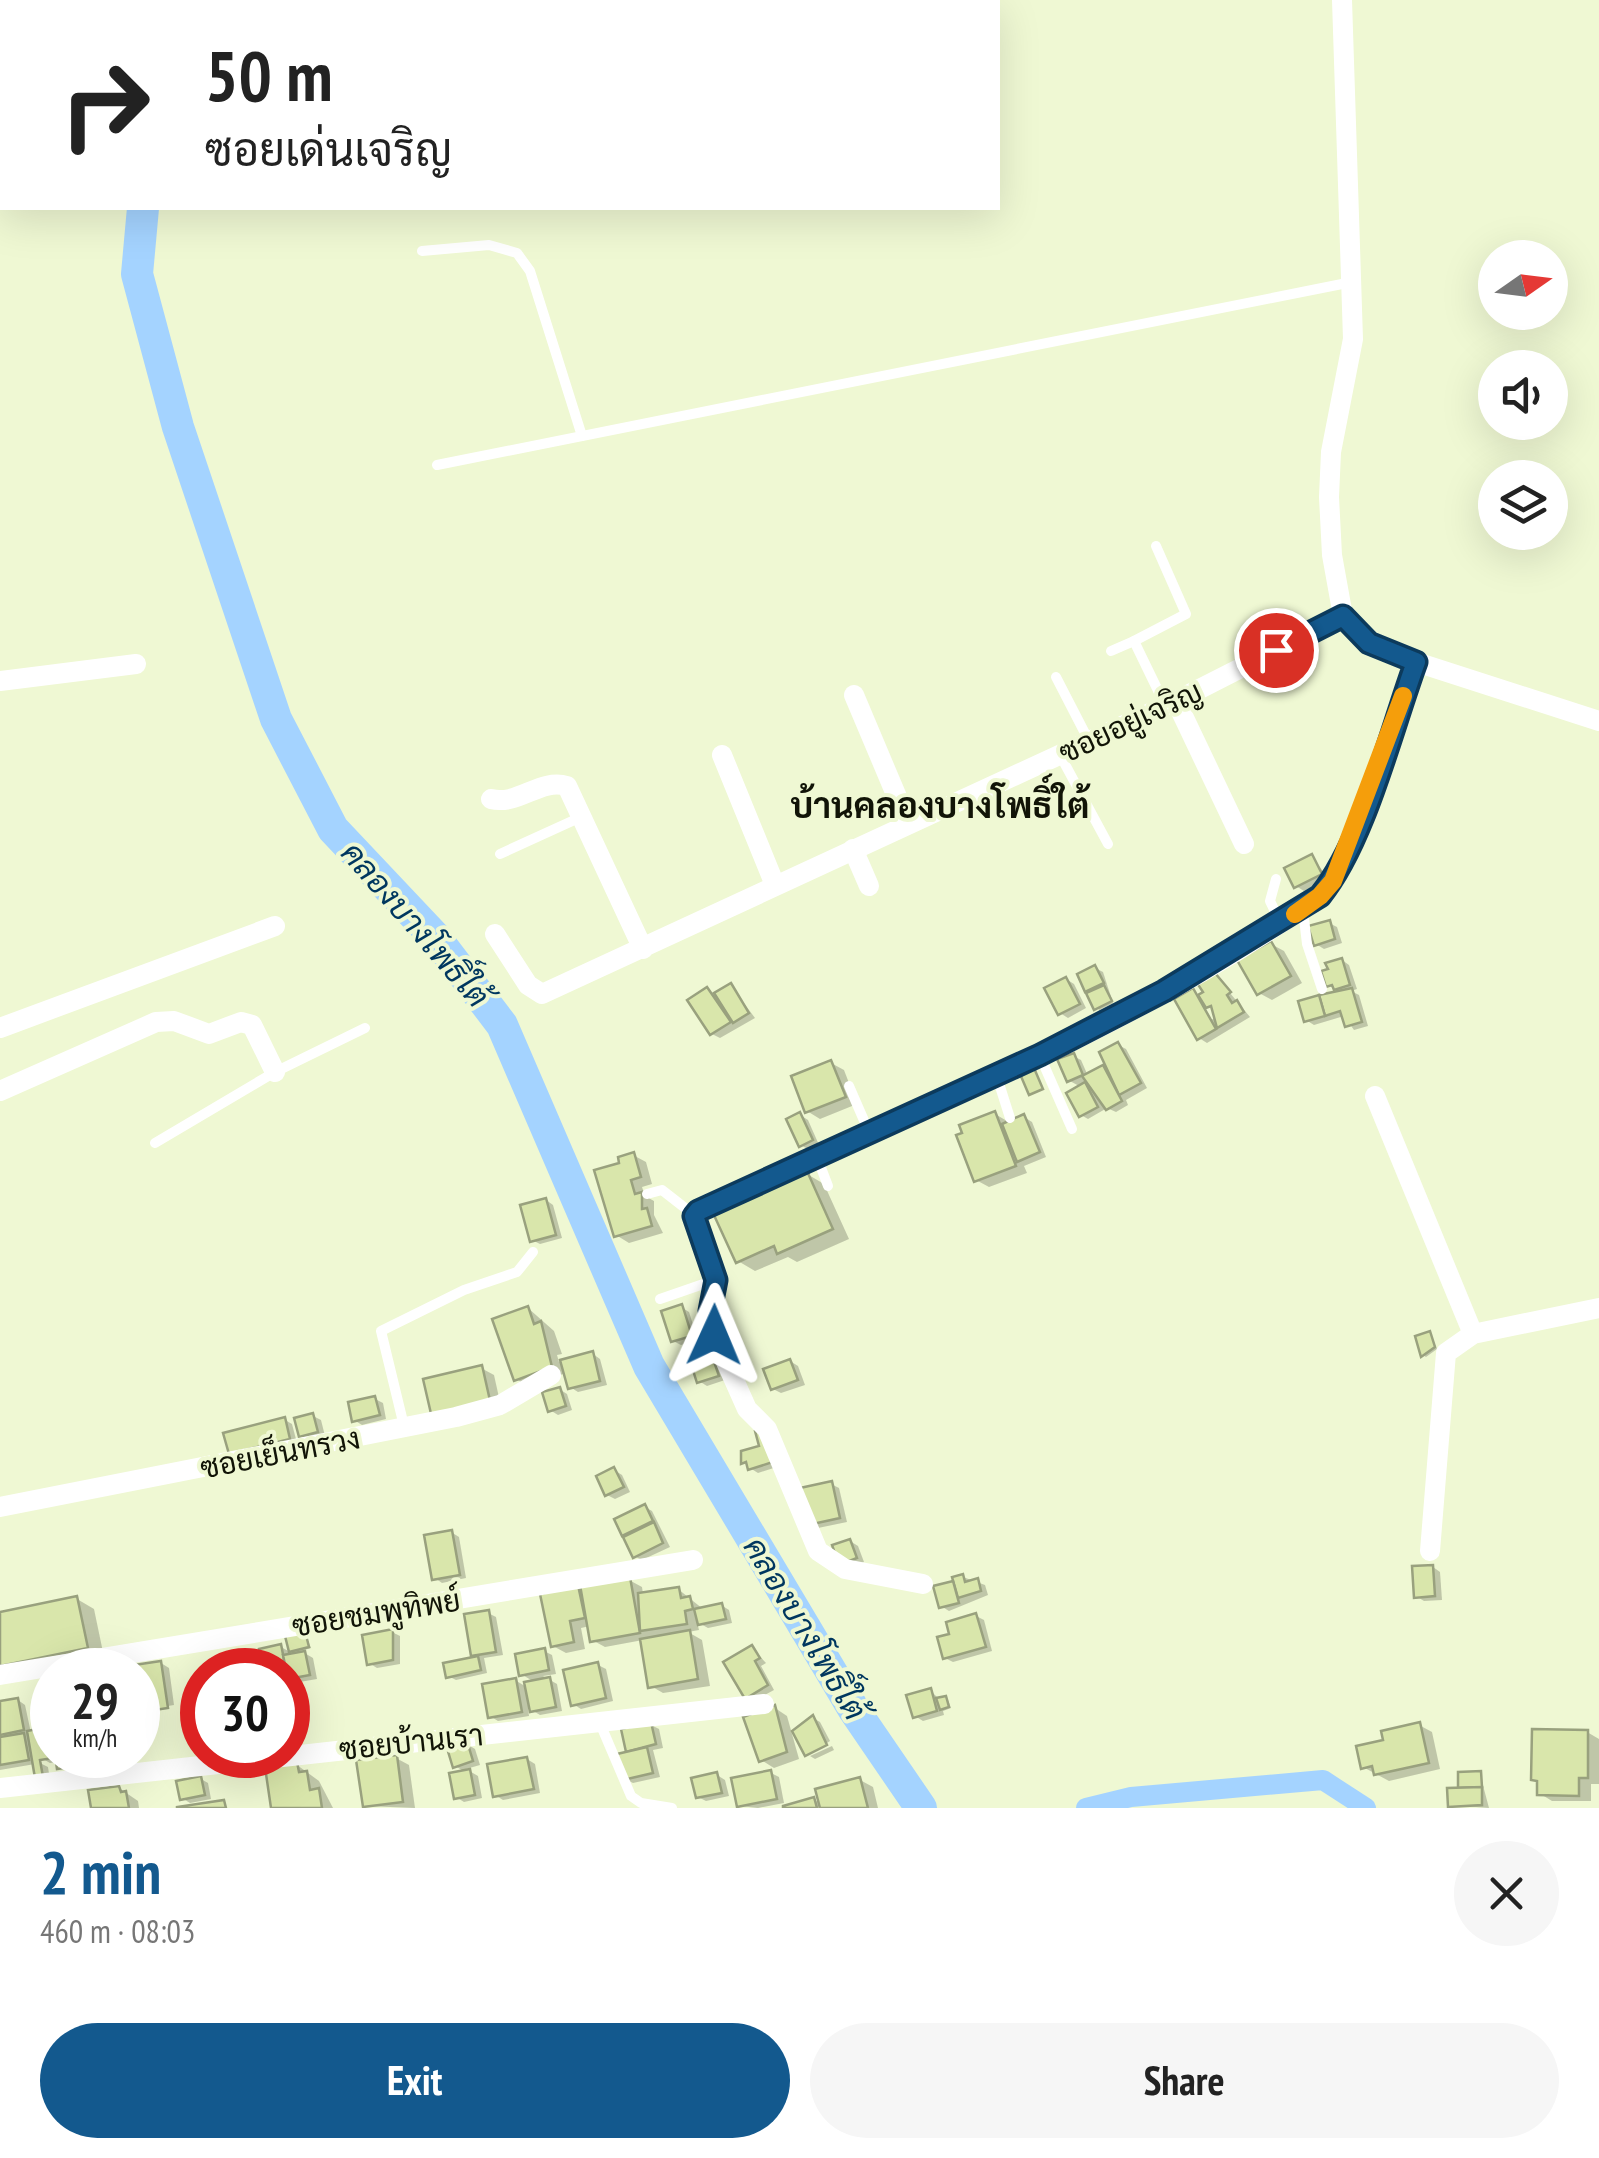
<!DOCTYPE html>
<html lang="en">
<head>
<meta charset="utf-8">
<style>
  :root { --surface:#fff; --page:#f6f6f6; --text:#222; --muted:#767676; --accent:#13598e }
  body { margin:0; font-family:"PT Sans Narrow",Sarabun,sans-serif; background:var(--page); color:var(--text); height:100vh; display:flex; flex-direction:column; font-size:38px; white-space:nowrap }
  * { box-sizing:border-box; margin:0 }
  p { font-size:32px; color:var(--muted) }
  .icon { flex:none; width:55px; height:55px; fill:none; stroke:currentColor; stroke-width:2; stroke-linecap:round; stroke-linejoin:round }
  .map { position:relative; height:1808px; overflow:hidden }
  .drawer { display:flex; flex-direction:column; background:var(--surface); flex:1 }
  .drawer>* { flex:none }
  .top-card { position:absolute; left:0px; top:0px; width:1000px; height:210px; box-shadow:0 10px 40px #0002; background:#fff; color:var(--text); overflow:hidden }
  .needle { width:65px; rotate:76deg }
  .tools { position:absolute; left:1478px; top:240px; display:grid; gap:20px }
  .tools a { display:grid; place-items:center; width:90px; height:90px; border-radius:50%; background:var(--surface); box-shadow:0 10px 40px #0002; font-size:50px }
  .speed { position:absolute; left:30px; top:1648px; display:flex; gap:20px; font-size:50px; font-weight:700; text-align:center }
  .speed>* { display:grid; place-content:center; width:130px; height:130px; border-radius:50%; background:var(--surface); box-shadow:0 10px 40px #0002; line-height:1 }
  .speed small { font-size:25px; font-weight:400 }
  .speed .limit { border:15px solid #d22; background:#fff; color:#111 }
  .pin { position:absolute; display:grid; place-items:center; width:85px; height:85px; color:#fff; margin:-42px; border:5px solid #fff; border-radius:50%; box-shadow:0 2px 10px #0007 }
  .me { position:absolute; width:110px; margin:-55px; rotate:1deg; stroke-linejoin:round; filter:drop-shadow(0 0 8px #0008) }
  .turn { display:flex; align-items:center; gap:35px; height:210px; padding:0 40px; font-size:45px }
  .turn .icon { width:130px; height:130px; stroke-width:2.5 }
  .turn b { display:block; font-size:70px; line-height:85px }
  .round { display:grid; place-items:center; flex:none; width:105px; height:105px; border-radius:52px; background:var(--page) }
  .summary { display:flex; align-items:center; justify-content:space-between; height:170px; padding:0 40px }
  h1 { font-size:60px; font-weight:800; line-height:75px; color:var(--accent) }
  .action { display:flex; gap:20px; margin-top:auto; padding:20px 40px }
  .action a { flex:1; height:115px; border-radius:60px; background:var(--accent); color:#fff; font-size:40px; font-weight:800; line-height:115px; text-align:center }
  .action a+a { background:var(--page); color:var(--text) }
  .map>svg:first-child { display:block }
  .shadow { fill:#0003; fill-rule:evenodd }
  .lines { fill:none; stroke-linecap:round; stroke-linejoin:round }
  .canal { stroke:#a4d3ff; stroke-width:20 }
  .river { stroke:#a4d3ff; stroke-width:32 }
  .building { fill:#d9e6ab; stroke:#99a17e; stroke-width:2.5 }
  .service { stroke:#fff; stroke-width:10 }
  .minor { stroke:#fff; stroke-width:20 }
  .route-casing { stroke:#0c3a5c; stroke-width:25 }
  .route { stroke:#13598e; stroke-width:18 }
  .slow { stroke:#f59e0b; stroke-width:18 }
  .labels { text-anchor:middle; dominant-baseline:central; stroke-width:8; stroke-linejoin:round; paint-order:stroke }
  .street-label { font-size:30px; fill:#111407; stroke:#eff8d3 }
  .water-label { font-size:32px; font-style:italic; fill:#00375f; stroke:#eff8d3 }
  .quarter-label { font-size:35px; font-weight:bold; fill:#111407; stroke:#eff8d3 }
</style>
</head>
<body>
<div class="map">
<svg width="1599" height="1808" viewBox="0 0 1599 1808">
  <rect width="100%" height="100%" fill="#eff8d3"/>
  <g class="shadow">
    <path d="M1312,857L1328,878L1304,891L1296,886Z"/>
    <path d="M1329,923L1337,927L1342,943L1324,949L1316,944Z"/>
    <path d="M1271,944L1284,951L1302,983L1272,1000L1259,993Z"/>
    <path d="M1342,960L1349,965L1357,989L1351,991L1359,995L1368,1026L1354,1030L1344,1016L1314,1025L1306,1020L1342,993L1328,985Z"/>
    <path d="M1095,968L1103,972L1113,1003L1099,1010L1087,990Z"/>
    <path d="M1215,975L1250,1017L1207,1043L1199,1038L1192,991L1201,996ZM1212,1002L1219,1016L1209,1021L1201,1008Z"/>
    <path d="M1066,979L1074,984L1086,1008L1068,1018L1060,1013Z"/>
    <path d="M731,986L755,1018L720,1038L712,1034L708,990L716,995Z"/>
    <path d="M1118,1045L1126,1049L1147,1088L1126,1100L1128,1105L1116,1112L1107,1108L1088,1119L1081,1115V1087L1068,1080L1073,1056L1081,1060L1088,1076L1106,1066Z"/>
    <path d="M831,1063L844,1070L857,1104L820,1119L807,1111Z"/>
    <path d="M995,1114L1007,1121L1024,1117L1032,1122L1046,1157L1024,1166L1027,1173L989,1187L976,1180Z"/>
    <path d="M800,1115L808,1120L819,1145L809,1150L801,1145Z"/>
    <path d="M633,1155L646,1162L652,1184L642,1187L645,1196L654,1201V1215L663,1233L629,1243L616,1235L622,1164Z"/>
    <path d="M807,1174L824,1184L849,1239L797,1262L788,1257L755,1271L738,1261Z"/>
    <path d="M546,1200L553,1205L562,1238L540,1244L532,1240Z"/>
    <path d="M681,1307L689,1312L698,1340L681,1345L673,1341Z"/>
    <path d="M528,1308L554,1331L562,1354L557,1355L559,1362L593,1354L600,1359L607,1385L578,1392L570,1387L566,1373L528,1386L516,1379Z"/>
    <path d="M1430,1334L1437,1349L1426,1357L1423,1355Z"/>
    <path d="M708,1347L725,1380L707,1386L699,1381Z"/>
    <path d="M790,1361L798,1366L805,1385L781,1393L773,1389Z"/>
    <path d="M481,1368L494,1375L502,1411L447,1423Z"/>
    <path d="M559,1389L567,1394L572,1410L558,1415L550,1410Z"/>
    <path d="M375,1399L383,1403L386,1419L362,1425L354,1420Z"/>
    <path d="M313,1416L321,1420L325,1436L309,1440L301,1436Z"/>
    <path d="M285,1420L292,1424L297,1443L239,1457Z"/>
    <path d="M762,1447L783,1465L758,1473L750,1468L743,1459Z"/>
    <path d="M614,1470L622,1475L630,1492L615,1499L607,1495Z"/>
    <path d="M831,1484L839,1488L847,1522L818,1528L810,1524Z"/>
    <path d="M645,1507L652,1511L670,1547L642,1560L634,1556L617,1520Z"/>
    <path d="M451,1532L459,1537L466,1578L442,1583L435,1578Z"/>
    <path d="M850,1541L858,1546L864,1562L849,1567Z"/>
    <path d="M1433,1567L1440,1572L1442,1600L1424,1601L1416,1596Z"/>
    <path d="M963,1577L985,1585L988,1595L949,1611L941,1606L936,1587Z"/>
    <path d="M629,1580L642,1587L643,1594L678,1589L703,1609L721,1605L729,1610L732,1623L708,1628L697,1622L699,1630L688,1632L702,1640L710,1686L663,1693L651,1686L643,1640L605,1647L592,1640L590,1626L581,1628L585,1649L566,1653L553,1646L543,1596Z"/>
    <path d="M77,1599L94,1609L104,1657L0,1678V1614Z"/>
    <path d="M488,1613L496,1617L503,1655L484,1658L487,1673L456,1680L448,1676L474,1659L466,1616Z"/>
    <path d="M976,1616L984,1620L992,1651L953,1662L945,1658L952,1635Z"/>
    <path d="M392,1632L400,1636V1664L377,1668L369,1663Z"/>
    <path d="M305,1633L311,1648L301,1651L313,1658L317,1679L288,1684V1670H266L281,1647L292,1653L288,1637Z"/>
    <path d="M752,1648L766,1663L761,1666L774,1690L754,1701L746,1697Z"/>
    <path d="M544,1651L552,1655L556,1674L543,1676L557,1684L562,1711L540,1715L528,1708L529,1716L498,1721L490,1716L515,1680L528,1688L536,1683L521,1674Z"/>
    <path d="M161,1663L169,1668L174,1705L138,1711V1697L142,1700Z"/>
    <path d="M598,1665L606,1669L613,1701L581,1709L573,1704Z"/>
    <path d="M931,1691L940,1700H948L951,1708L943,1711L944,1715L923,1721L915,1716Z"/>
    <path d="M18,1700L25,1705L31,1733L52,1730V1755H87L90,1768L67,1772L58,1762L50,1763L38,1756V1762L48,1767L50,1780L45,1781L35,1764L0,1770V1740L10,1738L1,1733L0,1704Z"/>
    <path d="M775,1708L787,1716L799,1759L774,1768L761,1760Z"/>
    <path d="M813,1718L820,1722L830,1741L808,1755L802,1723Z"/>
    <path d="M651,1725L659,1729L663,1748L653,1750L660,1777L633,1783L625,1779L629,1754L624,1731Z"/>
    <path d="M1419,1725L1432,1732L1440,1769L1389,1781L1363,1767L1386,1742Z"/>
    <path d="M1587,1732L1599,1739V1784H1591V1801H1552L1539,1793Z"/>
    <path d="M467,1744L475,1749L480,1765L466,1769L478,1776L482,1798L464,1802L456,1797L467,1773L455,1766Z"/>
    <path d="M832,1746L834,1750L815,1759L810,1756Z"/>
    <path d="M396,1758L409,1765L415,1808L365,1806Z"/>
    <path d="M527,1759L535,1764L540,1793L503,1800L495,1795Z"/>
    <path d="M297,1765L319,1781L333,1808H274Z"/>
    <path d="M771,1773L779,1777L784,1803L758,1808L739,1806Z"/>
    <path d="M1480,1774L1489,1808L1450,1805L1467,1790Z"/>
    <path d="M717,1775L725,1780L729,1796L706,1801L698,1797Z"/>
    <path d="M201,1779L208,1783L211,1799L190,1803L182,1798Z"/>
    <path d="M860,1780L873,1787L878,1808H786L814,1800L822,1804Z"/>
    <path d="M119,1788L138,1801L139,1808H93Z"/>
  </g>
  <g class="lines">
    <path class="canal" d="M1086,1808L1131,1797L1323,1780L1366,1808"/>
    <g class="river">
      <path d="M158,2L159,0"/>
      <path d="M143,208L137,274L178,427L276,719L333,829L435,937L502,1025L649,1366L854,1710L921,1808"/>
    </g>
  </g>
  <g class="building">
    <path d="M1312,854L1322,874L1294,888L1284,868Z"/>
    <path d="M1330,920L1335,939L1314,946L1308,926Z"/>
    <path d="M1271,941L1291,976L1257,995L1237,960Z"/>
    <path d="M1342,958L1350,985L1334,990L1332,985L1326,987L1321,971L1328,969L1325,963Z"/>
    <path d="M1095,965L1104,983L1085,992L1077,974Z"/>
    <path d="M1215,973L1231,992L1227,995L1232,1003L1237,1000L1244,1012L1217,1028L1211,1006L1206,1008L1198,995L1203,992L1197,983Z"/>
    <path d="M1066,977L1080,1004L1058,1015L1044,988Z"/>
    <path d="M731,983L749,1013L733,1023L714,993Z"/>
    <path d="M1104,985L1112,1001L1094,1010L1086,993Z"/>
    <path d="M707,987L731,1022L710,1035L687,1000Z"/>
    <path d="M1193,988L1216,1029L1197,1040L1174,999Z"/>
    <path d="M1352,988L1362,1022L1345,1027L1340,1011L1325,1016L1319,995Z"/>
    <path d="M1319,995L1325,1016L1304,1022L1298,1001Z"/>
    <path d="M1118,1042L1141,1083L1119,1095L1099,1052Z"/>
    <path d="M1074,1053L1083,1075L1067,1082L1057,1059Z"/>
    <path d="M831,1060L846,1097L805,1113L791,1076Z"/>
    <path d="M1103,1065L1122,1101L1106,1110L1082,1076Z"/>
    <path d="M1034,1068L1043,1089L1029,1095L1020,1074Z"/>
    <path d="M1085,1082L1098,1107L1079,1117L1066,1093Z"/>
    <path d="M995,1111L1016,1166L974,1182L956,1135L962,1133L959,1125Z"/>
    <path d="M800,1112L813,1140L799,1147L786,1119Z"/>
    <path d="M1024,1114L1040,1152L1017,1162L1002,1124Z"/>
    <path d="M634,1152L641,1177L631,1180L635,1194L642,1192V1209L647,1208L652,1226L614,1237L594,1170L619,1163L618,1157Z"/>
    <path d="M807,1171L833,1229L777,1254L774,1246L736,1263L713,1213Z"/>
    <path d="M546,1198L556,1235L530,1242L520,1205Z"/>
    <path d="M682,1304L692,1336L671,1342L661,1311Z"/>
    <path d="M528,1306L534,1324L541,1321L552,1367L514,1381L492,1319Z"/>
    <path d="M1430,1331L1435,1347L1421,1357L1415,1336Z"/>
    <path d="M708,1344L719,1376L697,1383L687,1351Z"/>
    <path d="M593,1351L600,1381L568,1389L560,1360Z"/>
    <path d="M790,1359L798,1380L771,1390L763,1369Z"/>
    <path d="M482,1365L491,1405L432,1418L423,1379Z"/>
    <path d="M560,1387L566,1406L548,1412L542,1392Z"/>
    <path d="M375,1396L380,1415L352,1422L348,1402Z"/>
    <path d="M313,1413L318,1432L299,1437L294,1418Z"/>
    <path d="M285,1417L290,1439L229,1454L223,1433Z"/>
    <path d="M765,1427L776,1461L748,1470L746,1462L741,1464V1451L759,1446L755,1431Z"/>
    <path d="M614,1467L624,1487L605,1496L596,1476Z"/>
    <path d="M832,1481L840,1518L808,1525L800,1488Z"/>
    <path d="M645,1504L653,1521L622,1536L614,1519Z"/>
    <path d="M654,1522L663,1543L633,1558L623,1537Z"/>
    <path d="M452,1530L460,1575L432,1580L424,1535Z"/>
    <path d="M850,1539L857,1558L839,1565L832,1545Z"/>
    <path d="M1433,1565L1435,1596L1414,1598L1412,1566Z"/>
    <path d="M963,1574L965,1582L978,1578L981,1591L958,1598L952,1577Z"/>
    <path d="M630,1577L640,1633L590,1642L580,1585Z"/>
    <path d="M953,1581L959,1603L939,1608L933,1586Z"/>
    <path d="M578,1585L585,1618L570,1621L574,1642L551,1647L540,1594Z"/>
    <path d="M679,1587L681,1598L690,1596L693,1609L685,1611L687,1624L640,1631L638,1593Z"/>
    <path d="M77,1596L88,1648L0,1666V1612Z"/>
    <path d="M722,1603L726,1619L698,1625L694,1609Z"/>
    <path d="M489,1610L496,1652L471,1656L464,1614Z"/>
    <path d="M976,1613L986,1647L943,1659L937,1637L949,1634L946,1622Z"/>
    <path d="M393,1629V1660L367,1665L362,1635Z"/>
    <path d="M690,1630L698,1679L648,1688L640,1639Z"/>
    <path d="M305,1631L309,1647L289,1652L285,1636Z"/>
    <path d="M281,1644L286,1670H263L259,1649Z"/>
    <path d="M752,1645L760,1658L755,1661L768,1685L745,1699L723,1662Z"/>
    <path d="M545,1648L549,1670L519,1676L515,1654Z"/>
    <path d="M305,1651L310,1675L288,1679L283,1655Z"/>
    <path d="M478,1656L481,1670L446,1678L443,1663Z"/>
    <path d="M161,1661L168,1708L141,1712L134,1665Z"/>
    <path d="M598,1662L606,1698L571,1706L563,1670Z"/>
    <path d="M550,1677L556,1707L530,1712L524,1682Z"/>
    <path d="M516,1678L522,1712L488,1718L482,1684Z"/>
    <path d="M931,1688L937,1711L913,1718L906,1695Z"/>
    <path d="M946,1696L949,1707L940,1710L936,1698Z"/>
    <path d="M18,1698L24,1730L0,1735V1701Z"/>
    <path d="M775,1705L787,1752L759,1762L743,1717Z"/>
    <path d="M813,1715L827,1745L805,1756L792,1731Z"/>
    <path d="M651,1722L656,1744L626,1752L621,1729Z"/>
    <path d="M1420,1722L1429,1763L1374,1775L1372,1766L1361,1769L1356,1746L1383,1740L1381,1731Z"/>
    <path d="M48,1727L53,1758L40,1760L43,1777L35,1778L27,1731Z"/>
    <path d="M1532,1729L1588,1730V1778H1579V1796L1537,1795V1781L1531,1780Z"/>
    <path d="M24,1733L29,1760L0,1765V1737Z"/>
    <path d="M467,1741L473,1761L453,1768L447,1748Z"/>
    <path d="M647,1747L653,1773L623,1780L617,1754Z"/>
    <path d="M55,1755H81L83,1765L57,1769Z"/>
    <path d="M397,1755L403,1802L363,1807L356,1760Z"/>
    <path d="M527,1757L534,1789L493,1797L487,1764Z"/>
    <path d="M297,1762L299,1772L307,1771L310,1790L319,1788L322,1808H271L265,1767Z"/>
    <path d="M470,1769L475,1795L454,1799L449,1773Z"/>
    <path d="M771,1770L777,1799L737,1807L731,1778Z"/>
    <path d="M1481,1771L1482,1787L1458,1788V1772Z"/>
    <path d="M717,1772L722,1793L696,1798L691,1778Z"/>
    <path d="M201,1776L205,1795L180,1800L176,1781Z"/>
    <path d="M860,1777L868,1808H820L815,1789Z"/>
    <path d="M119,1786L121,1792L126,1791L129,1808H91L88,1790Z"/>
    <path d="M1482,1787V1805L1448,1807L1447,1788Z"/>
    <path d="M814,1797L817,1808H783V1806Z"/>
    <path d="M224,1800L226,1808H177V1807Z"/>
  </g>
  <g class="lines">
    <g class="service">
      <path d="M422,251L489,245L517,253L530,271L582,436"/>
      <path d="M437,465L1352,282"/>
      <path d="M1156,546L1186,614L1134,641L1165,705"/>
      <path d="M1111,651L1134,641"/>
      <path d="M1056,677L1089,741"/>
      <path d="M1060,755L1108,844"/>
      <path d="M500,854L581,817"/>
      <path d="M1276,879L1270,901L1280,922"/>
      <path d="M1303,910L1307,944L1322,989"/>
      <path d="M1040,1056L1072,1129"/>
      <path d="M997,1077L1010,1118"/>
      <path d="M849,1086L869,1132"/>
      <path d="M155,1143L275,1072L365,1028"/>
      <path d="M817,1157L828,1186"/>
      <path d="M647,1194L662,1190L694,1215"/>
      <path d="M660,1299L715,1280"/>
      <path d="M404,1426L381,1331L464,1290L517,1272L533,1252"/>
      <path d="M599,1721L631,1796L641,1803L672,1808"/>
    </g>
    <g class="minor">
      <path d="M1342,0L1353,339L1331,452L1329,497L1332,555L1343,616L1369,643L1416,662L1599,721"/>
      <path d="M0,681L136,664"/>
      <path d="M854,695L908,823"/>
      <path d="M1176,701L1244,844"/>
      <path d="M722,755L775,885"/>
      <path d="M491,799C518,806 540,778 567,786L643,949"/>
      <path d="M853,849L869,886"/>
      <path d="M495,934L528,985L542,994L1176,701L1343,616"/>
      <path d="M0,1028L275,926"/>
      <path d="M0,1091L156,1022L174,1021L209,1034L241,1022L252,1025L275,1072"/>
      <path d="M1375,1096L1473,1334"/>
      <path d="M0,1507L456,1417L500,1405L551,1375"/>
      <path d="M1430,1551L1446,1353L1473,1334L1599,1308"/>
      <path d="M923,1584L845,1569L818,1551L767,1429L747,1409L714,1335L710,1311L716,1280L694,1215L704,1206C912,1113 1134,1029 1320,896C1363,844 1392,729 1416,662"/>
      <path d="M0,1675L693,1560"/>
      <path d="M0,1788L764,1704"/>
    </g>
  </g>
  <g class="lines">
    <defs>
      <path id="route" d="M714,1335L710,1311L716,1280L694,1216L698,1211L1040,1055L1164,991L1320,896C1364,842 1391,730 1416,662L1369,643L1343,616L1276,650"/>
    </defs>
    <use href="#route" class="route-casing"/>
    <use href="#route" class="route"/>
    <path class="slow" d="M1295,914L1320,896L1333,881L1403,696"/>
  </g>
  <g class="labels">
    <g class="street-label">
      <text transform="translate(1130 721) rotate(-25)">ซอยอยู่เจริญ</text>
      <text transform="translate(280 1452) rotate(-11)">ซอยเย็นทรวง</text>
      <text transform="translate(376 1612) rotate(-9)">ซอยชมพูทิพย์</text>
      <text transform="translate(411 1741) rotate(-6)">ซอยบ้านเรา</text>
    </g>
    <g class="water-label">
      <text transform="translate(416 924) rotate(49)">คลองบางโพธิ์ใต้</text>
      <text transform="translate(806 1628) rotate(59)">คลองบางโพธิ์ใต้</text>
    </g>
    <g class="quarter-label">
      <text x="940" y="805">บ้านคลองบางโพธิ์ใต้</text>
    </g>
  </g>
</svg>
<div class="tools">
<a><svg class="needle" viewBox="-14 -14 28 28"><path d="M0-13l5 13h-10z" fill="#e53935"/><path d="M0 13l5-13h-10z" fill="#767676"/></svg></a>
<a><svg class="icon" aria-label="sound" viewBox="0 0 24 24"><path d="M4 9h4l5-4v14l-5-4H4zM17 9q2 3 0 6"/></svg></a>
<a><svg class="icon" aria-label="layers" viewBox="0 0 24 24"><path d="M12 4l9 5-9 5-9-5zM3 14l9 5 9-5"/></svg></a>
</div>
<div class="speed"><div>29<small>km/h</small></div><div class="limit">30</div></div>
<div class="pin" style="left:1276px;top:650px;background:#d93025"><svg class="icon" aria-label="arrive" viewBox="0 0 24 24"><path d="M6 21V4h12l-3 4 3 4H6"/></svg></div>
<svg class="me" style="left:714px;top:1335px" viewBox="-20 -20 40 40"><path d="M0-17L14 15 0 8-14 15z" fill="#13598e" stroke="#fff" stroke-width="4"/></svg>
<div class="top-card">
<div class="turn"><svg class="icon" aria-label="right" viewBox="0 0 24 24"><path d="M7 20v-9h11M14 6l5 5-5 5"/></svg><div><b>50 m</b>ซอยเด่นเจริญ</div></div>
</div>
</div>
<section class="drawer">
<div class="summary"><div><h1>2 min</h1><p>460 m · 08:03</p></div><a class="round"><svg class="icon" aria-label="close" viewBox="0 0 24 24"><path d="M6 6l12 12M18 6L6 18"/></svg></a></div>
<div class="action"><a>Exit</a><a>Share</a></div>
</section>
</body>
</html>
